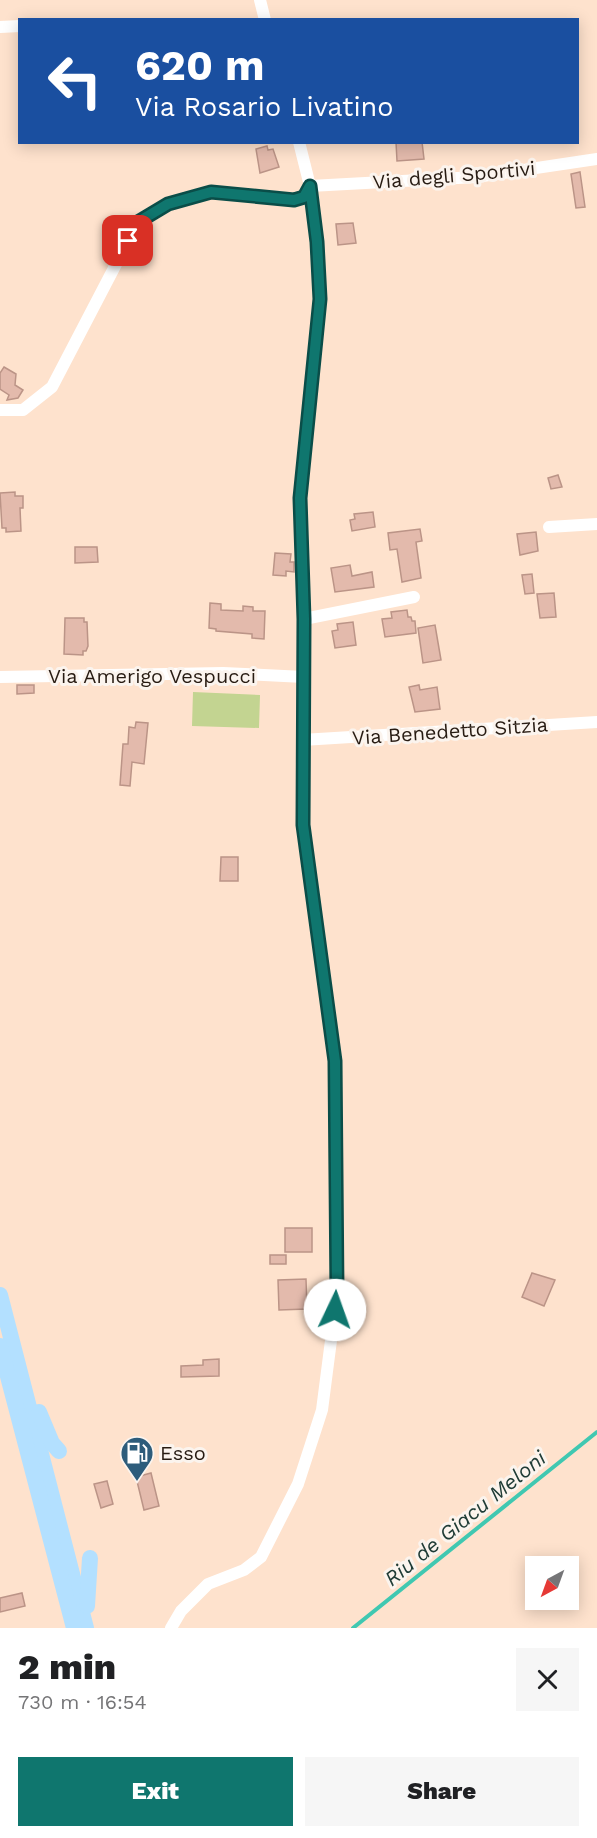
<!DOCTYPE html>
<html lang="en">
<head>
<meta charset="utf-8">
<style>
  :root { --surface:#fff; --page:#f6f6f6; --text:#202124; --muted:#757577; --accent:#0f766e }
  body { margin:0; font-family:"Work Sans",sans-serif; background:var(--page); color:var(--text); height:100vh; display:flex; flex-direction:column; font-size:22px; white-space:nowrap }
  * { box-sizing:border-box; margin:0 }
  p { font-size:20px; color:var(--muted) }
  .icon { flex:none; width:33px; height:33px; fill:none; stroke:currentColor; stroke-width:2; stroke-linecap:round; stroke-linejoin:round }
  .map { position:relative; height:1628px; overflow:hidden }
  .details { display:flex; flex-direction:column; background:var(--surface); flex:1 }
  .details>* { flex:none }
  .hud { position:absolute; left:18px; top:18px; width:561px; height:126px; border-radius:0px; box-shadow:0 3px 15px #0003; background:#1a4fa0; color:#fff; overflow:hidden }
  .needle { width:39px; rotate:221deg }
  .tools { position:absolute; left:525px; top:1556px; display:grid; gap:12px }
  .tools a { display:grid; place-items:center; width:54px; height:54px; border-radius:0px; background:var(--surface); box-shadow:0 3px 15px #0003; font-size:30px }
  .pin { position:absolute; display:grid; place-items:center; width:51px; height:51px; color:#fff; margin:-26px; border-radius:12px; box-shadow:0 3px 9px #0006 }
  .me { position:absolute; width:66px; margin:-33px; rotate:3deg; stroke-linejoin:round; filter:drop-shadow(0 0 4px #0008) }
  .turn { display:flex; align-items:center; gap:21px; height:126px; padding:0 18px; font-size:27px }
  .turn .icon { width:78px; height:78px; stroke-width:2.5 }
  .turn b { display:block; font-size:42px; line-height:51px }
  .round { display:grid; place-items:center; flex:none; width:63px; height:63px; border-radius:0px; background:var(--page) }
  .head { display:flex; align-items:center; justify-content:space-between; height:102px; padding:0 18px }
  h1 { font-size:36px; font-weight:800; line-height:45px }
  .cta { display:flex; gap:12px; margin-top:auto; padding:12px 18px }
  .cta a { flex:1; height:69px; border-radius:0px; background:var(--accent); color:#fff; font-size:24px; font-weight:800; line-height:69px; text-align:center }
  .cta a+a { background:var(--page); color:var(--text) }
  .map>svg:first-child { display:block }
  .green { fill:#c3d491 }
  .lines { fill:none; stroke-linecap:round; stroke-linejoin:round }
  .stream { stroke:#40c8b1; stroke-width:4 }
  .building { fill:#e3baac; stroke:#bb9487; stroke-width:1.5 }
  .minor { stroke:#fff; stroke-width:12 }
  .major { stroke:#b3e0ff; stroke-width:16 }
  .route-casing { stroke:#0a4d48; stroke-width:15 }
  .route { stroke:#0f766e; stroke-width:10 }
  .labels { text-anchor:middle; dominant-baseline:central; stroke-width:6; stroke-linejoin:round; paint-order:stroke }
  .street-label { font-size:20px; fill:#271b12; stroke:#fbf4ee }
  .poi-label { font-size:20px; fill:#271b12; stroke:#fbf4ee; text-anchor:start }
  .water-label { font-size:21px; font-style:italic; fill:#203c36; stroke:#fbf4ee }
</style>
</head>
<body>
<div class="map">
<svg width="597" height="1628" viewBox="0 0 597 1628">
  <rect width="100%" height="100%" fill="#fee2cd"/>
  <path class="green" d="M193,692L260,695L259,728L192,726Z"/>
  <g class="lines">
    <path class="stream" d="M353,1628L597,1432"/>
  </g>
  <g class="building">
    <path d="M396,142H422L424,159L397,161Z"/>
    <path d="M267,146L268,150L273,149L279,167L260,173L256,149Z"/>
    <path d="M580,172L585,207L576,208L571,174Z"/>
    <path d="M353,223L356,243L338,245L336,224Z"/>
    <path d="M4,367L16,374L15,385L23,390L18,398L7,400L9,395L0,389V373Z"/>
    <path d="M558,475L562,487L551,489L548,478Z"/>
    <path d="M15,492V496H23V508H20L21,531L6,532V528H2L0,493Z"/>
    <path d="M373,512L375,527L352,531L350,520L355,519L354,514Z"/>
    <path d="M420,529L422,541L416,542L421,578L402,582L397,549L390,550L388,533Z"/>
    <path d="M536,532L538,551L520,555L517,534Z"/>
    <path d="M75,547H97L98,562L75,563Z"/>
    <path d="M275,553L291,554L290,562H294V572L286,571V576L273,575Z"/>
    <path d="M350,565L352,576L372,572L374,587L335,592L331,568Z"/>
    <path d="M532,574L534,593L525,594L522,575Z"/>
    <path d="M554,593L556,617L540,618L537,594Z"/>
    <path d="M210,603L221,604V610L243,611V606L253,607V611H265L264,639L252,638V634L216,631V629L209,628Z"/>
    <path d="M407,610L408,617H411L412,621H415L416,633L385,637L382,619L392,618L391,612Z"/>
    <path d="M65,618H84V622H87L88,646L86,651H83V655L64,654Z"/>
    <path d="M353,622L356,645L335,648L332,631L338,630L337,624Z"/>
    <path d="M435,625L441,660L423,663L418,628Z"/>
    <path d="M17,685H34V693L17,694Z"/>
    <path d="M419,685L420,690L437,687L440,709L415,712L409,687Z"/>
    <path d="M136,722L148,723L144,764L132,762L130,786L120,785L123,744H128L129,727L135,728Z"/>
    <path d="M221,857H238V881H220Z"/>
    <rect x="285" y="1228" width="27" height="24"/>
    <rect x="270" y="1255" width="16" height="9"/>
    <path d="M532,1273L555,1280L544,1306L522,1297Z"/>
    <path d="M306,1279L307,1309L279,1310L278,1280Z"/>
    <path d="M219,1359V1376L181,1377V1366L203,1365V1360Z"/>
    <path d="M151,1473L159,1506L144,1510L136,1477Z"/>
    <path d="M107,1481L113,1504L101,1508L94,1484Z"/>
    <path d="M22,1593L25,1606L0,1612V1598Z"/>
  </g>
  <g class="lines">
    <g class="minor">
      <path d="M260,0L265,20"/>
      <path d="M0,27L20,26"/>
      <path d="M0,410H23L52,387L138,222L168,204L211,192L294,200L304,197L310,186L476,177L597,159"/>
      <path d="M549,527L597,524"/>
      <path d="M304,619L414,597"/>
      <path d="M0,677L223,673L304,677"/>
      <path d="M302,740L597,722"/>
      <path d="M171,1628L181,1611L208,1584L244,1570L261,1557L298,1484L322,1410L337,1294L335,1061L303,825L304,619L300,498L320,299L317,242L310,186L299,142"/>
    </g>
    <g class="major">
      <path d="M0,1295L86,1628"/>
      <path d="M0,1346L74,1628"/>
      <path d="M39,1412L52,1443L59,1451"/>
      <path d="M87,1606L90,1558"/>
    </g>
  </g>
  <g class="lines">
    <defs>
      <path id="route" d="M128,241L138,222L168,204L211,192L294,200L304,197L310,186L317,242L320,299L300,498L304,619L303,825L335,1061L337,1293L335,1310"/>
    </defs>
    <use href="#route" class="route-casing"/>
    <use href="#route" class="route"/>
  </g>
  <defs>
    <symbol id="fuel-pin" viewBox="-11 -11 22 30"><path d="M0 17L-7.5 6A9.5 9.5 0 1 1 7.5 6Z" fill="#2d5c7b" stroke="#fbf4ee"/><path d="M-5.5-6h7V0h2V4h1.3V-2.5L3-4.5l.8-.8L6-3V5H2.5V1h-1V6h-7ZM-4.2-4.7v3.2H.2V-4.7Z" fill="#fff"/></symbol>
  </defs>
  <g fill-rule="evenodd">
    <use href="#fuel-pin" x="118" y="1434" width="38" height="52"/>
  </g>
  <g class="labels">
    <g class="street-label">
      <text transform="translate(454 175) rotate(-5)">Via degli Sportivi</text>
      <text x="152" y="676">Via Amerigo Vespucci</text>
      <text transform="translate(450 731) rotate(-4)">Via Benedetto Sitzia</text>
    </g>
    <g class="poi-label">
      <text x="160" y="1453">Esso</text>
    </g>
    <g class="water-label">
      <text transform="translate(465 1518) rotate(-39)">Riu de Giacu Meloni</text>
    </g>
  </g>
</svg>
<div class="tools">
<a><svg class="needle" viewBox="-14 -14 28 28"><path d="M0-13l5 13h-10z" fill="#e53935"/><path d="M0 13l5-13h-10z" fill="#757577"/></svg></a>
</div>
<div class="pin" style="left:128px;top:241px;background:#d93025"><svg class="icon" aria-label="arrive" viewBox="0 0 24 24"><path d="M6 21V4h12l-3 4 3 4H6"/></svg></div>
<svg class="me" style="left:335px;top:1310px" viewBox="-20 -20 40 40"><circle r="19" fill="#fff"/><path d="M0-13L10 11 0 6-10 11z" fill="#0f766e"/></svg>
<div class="hud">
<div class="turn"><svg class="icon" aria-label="left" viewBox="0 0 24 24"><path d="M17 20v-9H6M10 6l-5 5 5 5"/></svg><div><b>620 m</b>Via Rosario Livatino</div></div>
</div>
</div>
<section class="details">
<div class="head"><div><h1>2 min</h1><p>730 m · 16:54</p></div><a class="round"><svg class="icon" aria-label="close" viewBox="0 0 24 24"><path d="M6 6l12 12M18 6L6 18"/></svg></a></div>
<div class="cta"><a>Exit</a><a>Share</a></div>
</section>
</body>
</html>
